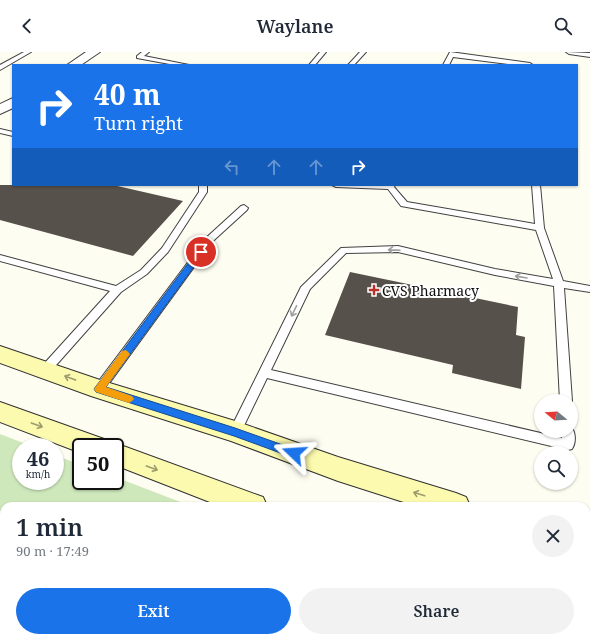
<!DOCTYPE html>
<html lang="en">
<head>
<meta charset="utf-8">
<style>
  :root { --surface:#fff; --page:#f2f2f3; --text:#1f2937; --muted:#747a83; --accent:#1a73e8 }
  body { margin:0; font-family:"Noto Serif",serif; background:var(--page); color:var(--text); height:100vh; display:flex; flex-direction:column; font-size:15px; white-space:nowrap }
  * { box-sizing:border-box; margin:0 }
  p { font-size:13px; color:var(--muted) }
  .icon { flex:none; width:22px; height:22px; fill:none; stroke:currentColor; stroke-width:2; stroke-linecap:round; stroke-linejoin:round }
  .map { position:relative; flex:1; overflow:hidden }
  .panel { position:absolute; left:0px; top:450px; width:590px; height:140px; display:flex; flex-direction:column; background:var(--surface); border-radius:12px 12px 0 0; box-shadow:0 1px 3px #0004 }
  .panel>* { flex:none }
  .guide { position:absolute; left:12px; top:12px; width:566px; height:122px; border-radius:0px; box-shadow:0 1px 3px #0004; background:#1a73e8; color:#fff; overflow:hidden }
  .needle { width:26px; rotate:288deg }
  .tools { position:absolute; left:534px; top:342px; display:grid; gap:8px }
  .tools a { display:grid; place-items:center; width:44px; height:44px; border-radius:50%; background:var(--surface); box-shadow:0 1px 3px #0004; font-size:20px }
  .speed { position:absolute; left:12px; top:386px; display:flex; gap:8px; font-size:20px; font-weight:700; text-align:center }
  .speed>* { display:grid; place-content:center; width:52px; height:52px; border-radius:50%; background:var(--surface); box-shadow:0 1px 3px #0004; line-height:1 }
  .speed small { font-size:10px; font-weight:400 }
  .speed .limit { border:2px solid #111; border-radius:6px; background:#fff; color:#111 }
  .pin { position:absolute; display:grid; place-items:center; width:34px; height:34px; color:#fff; margin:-17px; border:2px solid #fff; border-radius:50%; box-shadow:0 1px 4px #0007 }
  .me { position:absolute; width:44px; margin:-22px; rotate:290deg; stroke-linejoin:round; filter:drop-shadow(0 0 3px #0008) }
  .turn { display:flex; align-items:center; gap:14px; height:84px; padding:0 16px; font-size:18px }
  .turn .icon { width:52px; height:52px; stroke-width:2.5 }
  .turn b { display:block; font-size:28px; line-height:34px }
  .lanes { display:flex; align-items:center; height:38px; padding:0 16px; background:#0003; justify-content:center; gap:20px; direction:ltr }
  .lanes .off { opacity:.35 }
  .round { display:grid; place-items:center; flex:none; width:42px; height:42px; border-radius:21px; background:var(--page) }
  .head { display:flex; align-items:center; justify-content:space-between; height:68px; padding:0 16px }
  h1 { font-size:24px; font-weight:600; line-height:30px }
  .button { display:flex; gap:8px; margin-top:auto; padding:8px 16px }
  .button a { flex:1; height:46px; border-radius:24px; background:var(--accent); color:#fff; font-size:16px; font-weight:600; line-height:46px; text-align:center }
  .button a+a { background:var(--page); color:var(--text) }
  header { display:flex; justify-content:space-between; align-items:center; height:52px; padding:0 16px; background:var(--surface); font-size:18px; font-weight:600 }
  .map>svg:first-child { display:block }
  .green { fill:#cee8bb }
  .building { fill:#57514b }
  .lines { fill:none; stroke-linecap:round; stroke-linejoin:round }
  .service-casing { stroke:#414141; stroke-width:2 }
  .minor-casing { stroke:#414141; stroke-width:2 }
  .secondary-casing { stroke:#303030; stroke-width:2 }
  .service { fill:#fff; fill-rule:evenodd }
  .minor { fill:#fff; fill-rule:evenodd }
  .secondary { fill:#fcfaae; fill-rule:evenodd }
  .oneway { stroke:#9f9f9f }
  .oneway2 { stroke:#9d9c6e }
  .route { fill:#1a73e8; stroke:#114b97 }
  .slow { fill:#f59e0b }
  .poi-dot { fill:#ba312b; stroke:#fff; stroke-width:1.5 }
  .labels { text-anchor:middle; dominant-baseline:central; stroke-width:4; stroke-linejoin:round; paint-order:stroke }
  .poi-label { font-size:14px; fill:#0e0e0e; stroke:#fff; text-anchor:start }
</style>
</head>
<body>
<header><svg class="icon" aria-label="back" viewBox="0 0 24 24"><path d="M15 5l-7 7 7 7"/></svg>Waylane<svg class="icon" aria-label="search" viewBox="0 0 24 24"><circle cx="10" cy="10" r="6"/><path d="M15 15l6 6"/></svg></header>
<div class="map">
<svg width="590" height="590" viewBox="0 0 590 590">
  <rect width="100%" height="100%" fill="#fefdf1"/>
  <path class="green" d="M0,382L34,395H21V429H55V403L81,413V429H115V425L191,454H4V586H423V590H0Z"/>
  <g class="building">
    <path d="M0,133H113L183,149L133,204L0,168Z"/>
    <path d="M350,220L518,255L516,283L525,285L521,337L452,321L453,313L325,283Z"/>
  </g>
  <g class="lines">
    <defs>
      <g id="service">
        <path d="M24,0H31L0,18V13Z"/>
        <path d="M142,0H149L144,4L189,13H175L137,6V4Z"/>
        <path d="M320,0H326L315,13H309Z"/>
        <path d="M360,0H366L354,13H348Z"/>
        <path d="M450,0L530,11L533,13H516L453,5L449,13H443Z"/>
        <path d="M566,0L590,1V5L569,2Z"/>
        <path d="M0,77L13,80V84L0,81Z"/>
        <path d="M199,133H207V140L168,200L147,222L121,240L50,320H42L40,317L42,314L110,239L0,209V203L116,234L141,218L162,196L199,140Z"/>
        <path d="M332,133H395L394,135L407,150L535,172L532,133H540L544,176L563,229L590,234V240L564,236L572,349L571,351V349H560L554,234L495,223L398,200L346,201L310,237L271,318L562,386V379H571V375C576,380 576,391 572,397L568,398L267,326L239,384L235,385L231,384L229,380L301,235L341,196L398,194L495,217L553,227L536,178L401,154L388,137L336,135Z"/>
        <path d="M244,153L248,156L247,158L213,189L103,340H95L93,337L95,334L207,185L241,154Z"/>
      </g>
      <g id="minor">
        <path d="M86,0H100L81,13H67Z"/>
        <path d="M13,46V56L0,62V52Z"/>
      </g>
      <g id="secondary">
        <path d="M0,294L103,329L235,369L338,405L456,441L466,445L470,454H416L338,429L231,389L91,344L0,311Z"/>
        <path d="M0,350L104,387L107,394L115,391L263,445L267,454H220L115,413V395H81V401L0,370Z"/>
        <path d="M586,482L590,483V511L586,510Z"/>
        <path d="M586,555L590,557V589L583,586H586Z"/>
      </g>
    </defs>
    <use href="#service" class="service-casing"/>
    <use href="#minor" class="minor-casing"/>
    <use href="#secondary" class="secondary-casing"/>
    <use href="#service" class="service"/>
    <use href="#minor" class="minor"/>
    <use href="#secondary" class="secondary"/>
  </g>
  <defs><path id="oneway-shaft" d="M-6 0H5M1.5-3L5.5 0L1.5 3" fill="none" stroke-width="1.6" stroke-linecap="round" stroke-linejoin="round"/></defs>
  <g class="oneway">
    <use href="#oneway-shaft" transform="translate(394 198) rotate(-178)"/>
    <use href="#oneway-shaft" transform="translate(521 225) rotate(-170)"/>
    <use href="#oneway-shaft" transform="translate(294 259) rotate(116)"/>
  </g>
  <g class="oneway2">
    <use href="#oneway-shaft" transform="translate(70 326) rotate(-160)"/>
    <use href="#oneway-shaft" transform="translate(37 373) rotate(20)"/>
    <use href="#oneway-shaft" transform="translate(152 416) rotate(20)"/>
    <use href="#oneway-shaft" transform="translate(419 442) rotate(-163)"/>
  </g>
  <path class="route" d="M201,197L205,200L204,201L106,335L235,376L297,398L299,401L297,405L294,406L234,384L96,340L94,337L198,198Z"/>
  <path class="slow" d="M126,298L130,302L106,335L132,344L134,347L132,349L129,351L96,340L94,337L122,299Z"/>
  <path class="poi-dot" d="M372 232h4v4h4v4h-4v4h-4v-4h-4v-4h4z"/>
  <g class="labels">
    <g class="poi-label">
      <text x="382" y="238">CVS Pharmacy</text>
    </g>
  </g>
</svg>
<div class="tools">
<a><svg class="needle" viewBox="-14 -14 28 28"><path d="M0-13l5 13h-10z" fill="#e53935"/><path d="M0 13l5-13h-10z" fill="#747a83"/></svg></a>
<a><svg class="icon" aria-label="search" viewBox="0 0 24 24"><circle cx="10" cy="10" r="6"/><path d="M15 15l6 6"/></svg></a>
</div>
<div class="speed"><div>46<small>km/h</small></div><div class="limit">50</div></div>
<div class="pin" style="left:201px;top:200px;background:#d93025"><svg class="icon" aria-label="arrive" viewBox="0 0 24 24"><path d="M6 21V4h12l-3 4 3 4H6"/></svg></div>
<svg class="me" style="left:294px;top:401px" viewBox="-20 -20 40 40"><path d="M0-17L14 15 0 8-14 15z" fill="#1a73e8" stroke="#fff" stroke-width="4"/></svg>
<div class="guide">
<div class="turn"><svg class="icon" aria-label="right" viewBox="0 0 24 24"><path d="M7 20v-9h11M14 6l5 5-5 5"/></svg><div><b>40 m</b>Turn right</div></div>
<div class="lanes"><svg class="icon off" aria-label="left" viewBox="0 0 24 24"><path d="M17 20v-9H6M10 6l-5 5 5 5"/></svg><svg class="icon off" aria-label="ahead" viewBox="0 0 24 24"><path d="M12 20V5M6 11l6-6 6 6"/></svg><svg class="icon off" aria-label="ahead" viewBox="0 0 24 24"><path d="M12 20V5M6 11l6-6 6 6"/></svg><svg class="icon" aria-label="right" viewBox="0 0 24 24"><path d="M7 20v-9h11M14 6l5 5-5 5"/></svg></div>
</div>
<section class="panel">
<div class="head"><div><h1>1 min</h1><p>90 m · 17:49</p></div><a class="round"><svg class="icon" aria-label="close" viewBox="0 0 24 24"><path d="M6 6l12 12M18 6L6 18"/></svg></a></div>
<div class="button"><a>Exit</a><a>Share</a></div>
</section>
</div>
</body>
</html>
